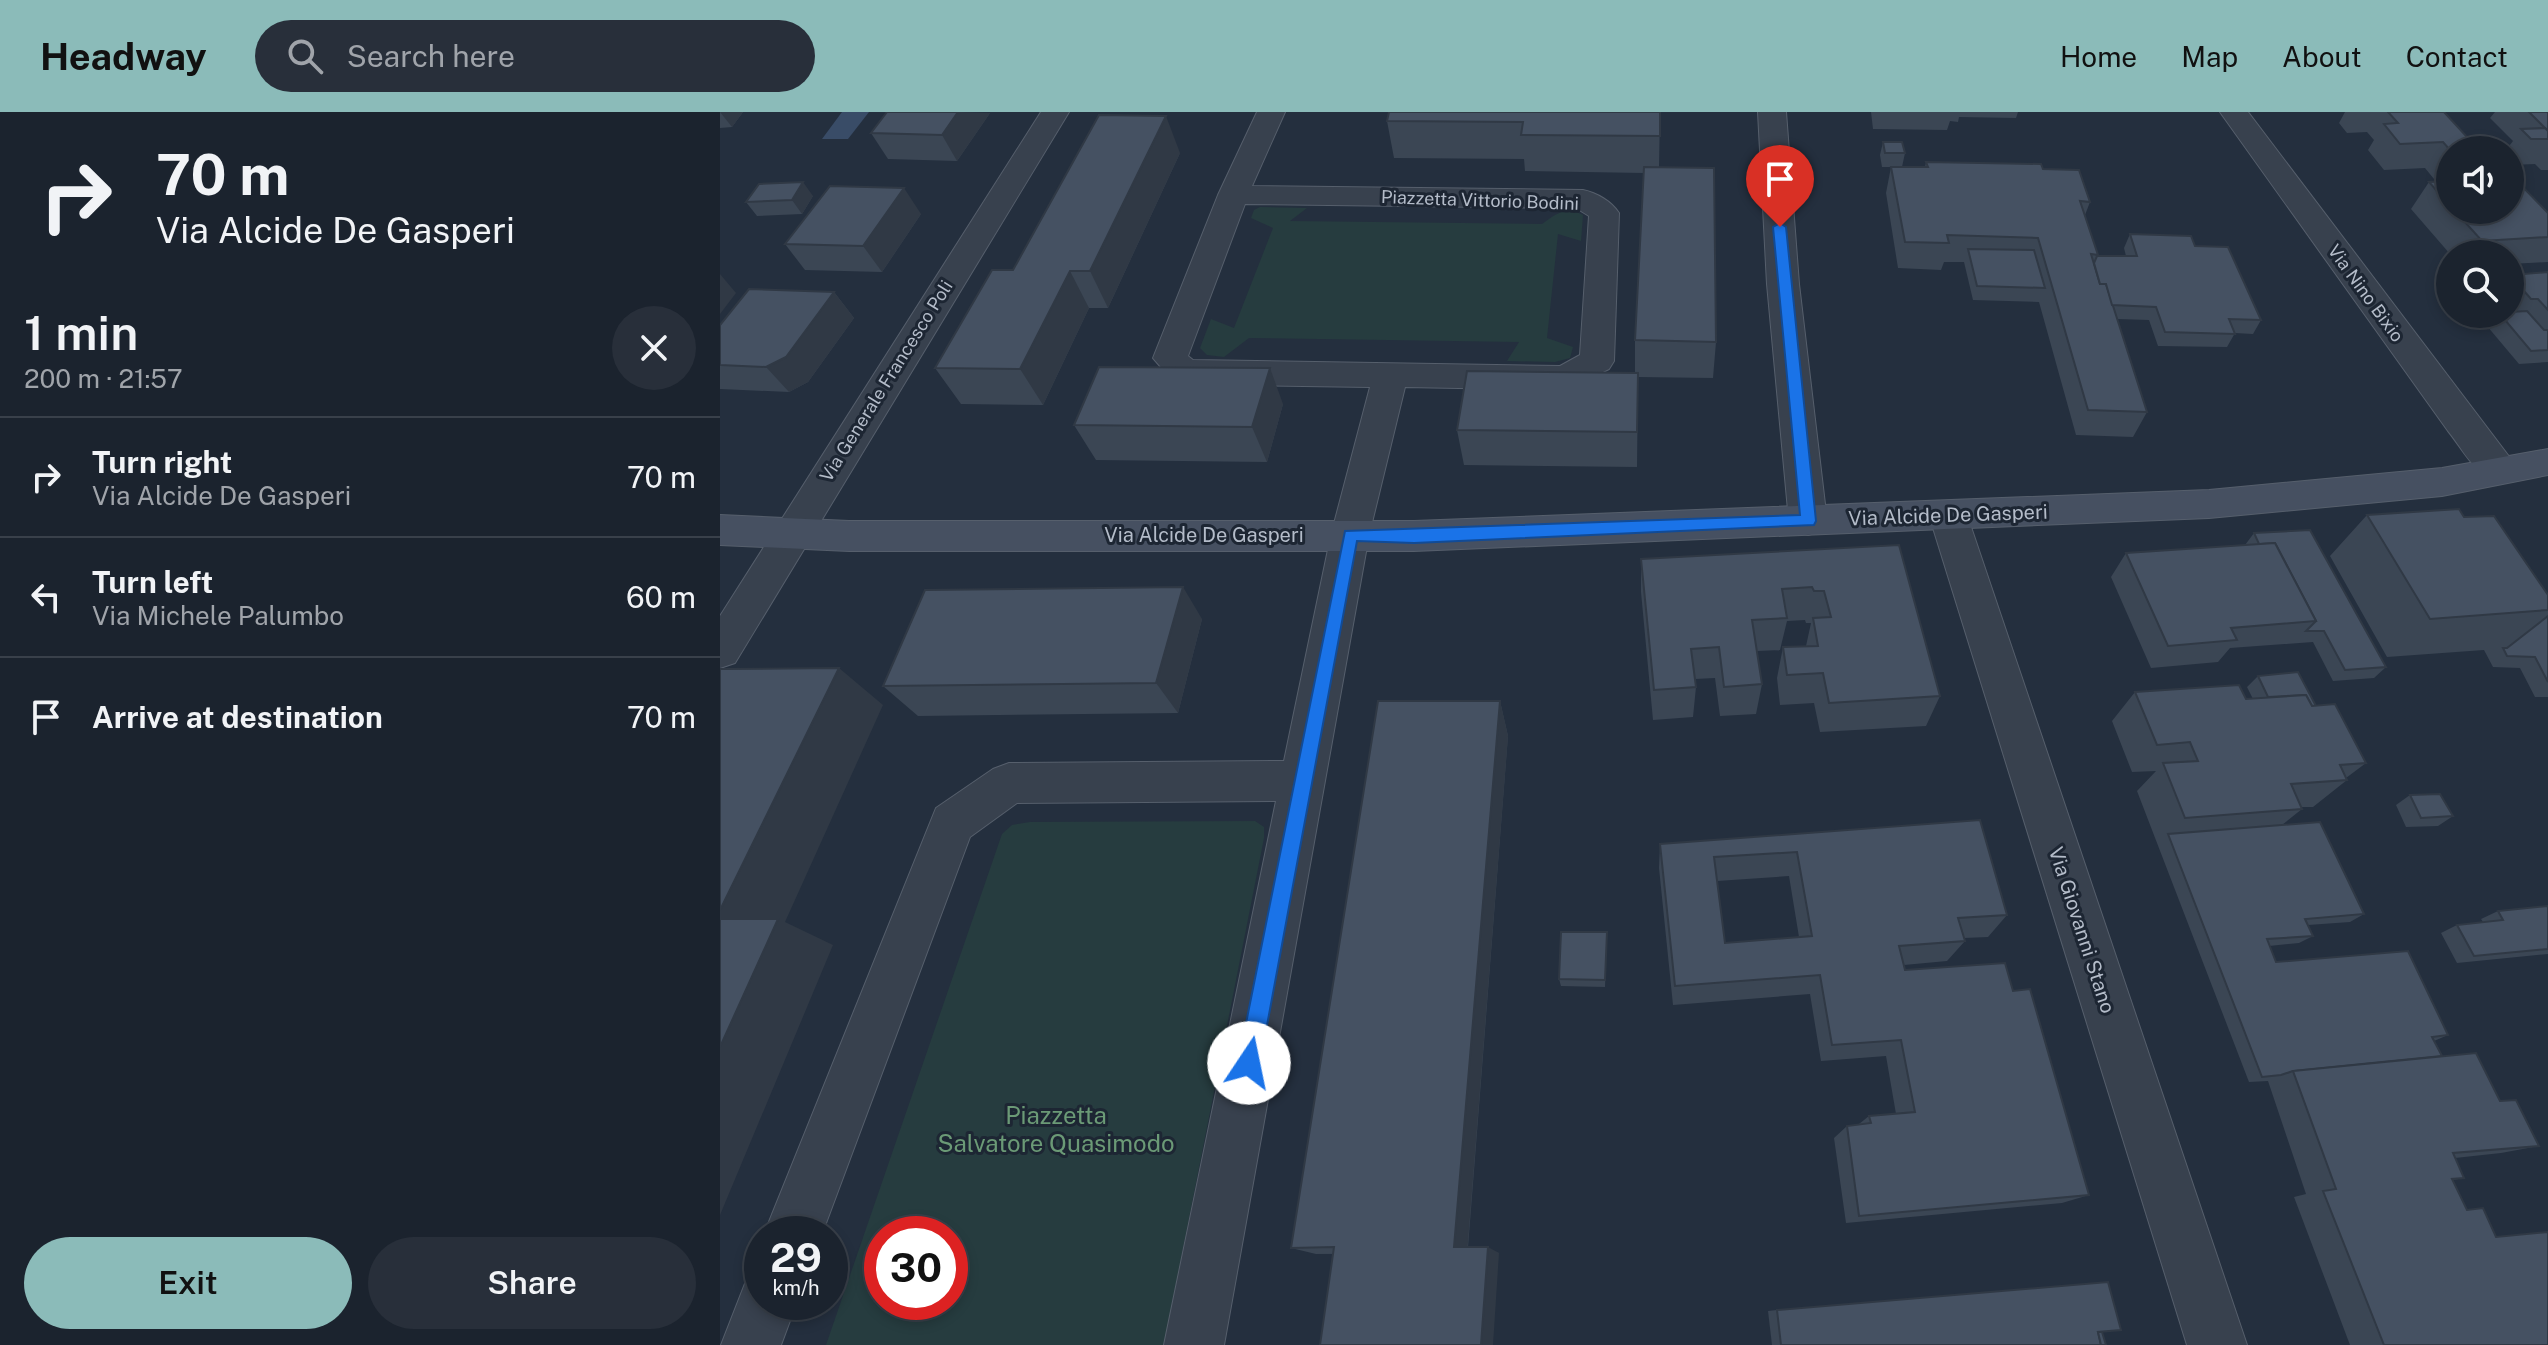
<!DOCTYPE html>
<html lang="en">
<head>
<meta charset="utf-8">
<style>
  :root { --surface:#1b232e; --page:#282f3a; --text:#f1f3f6; --muted:#a0a4aa; --line:#39404a; --accent:#8bbbb9 }
  body { margin:0; font-family:"Public Sans",sans-serif; background:var(--page); color:var(--text); height:100vh; display:flex; flex-direction:column; font-size:30px; white-space:nowrap }
  * { box-sizing:border-box; margin:0 }
  p { font-size:26px; color:var(--muted) }
  .icon { flex:none; width:44px; height:44px; fill:none; stroke:currentColor; stroke-width:2; stroke-linecap:round; stroke-linejoin:round }
  .map { position:relative; flex:1; overflow:hidden }
  .drawer { display:flex; flex-direction:column; background:var(--surface); width:720px }
  .drawer>* { flex:none }
  .banner { background:#1b232e; color:var(--text); overflow:hidden }
  .fabs { position:absolute; left:1716px; top:24px; display:grid; gap:16px }
  .fabs a { display:grid; place-items:center; width:88px; height:88px; border-radius:50%; background:var(--surface); box-shadow:0 4px 12px #0003,0 0 0 2px var(--line); font-size:40px }
  .speed { position:absolute; left:24px; top:1104px; display:flex; gap:16px; font-size:40px; font-weight:700; text-align:center }
  .speed>* { display:grid; place-content:center; width:104px; height:104px; border-radius:50%; background:var(--surface); box-shadow:0 4px 12px #0003,0 0 0 2px var(--line); line-height:1 }
  .speed small { font-size:20px; font-weight:400 }
  .speed .limit { border:12px solid #d22; background:#fff; color:#111 }
  .pin { position:absolute; display:grid; place-items:center; width:68px; height:68px; color:#fff; margin:-82px -34px; border-radius:50% 50% 50% 0; rotate:-45deg; box-shadow:0 0 8px #0007 }
  .pin .icon { rotate:45deg }
  .me { position:absolute; width:88px; margin:-44px; rotate:11deg; stroke-linejoin:round; filter:drop-shadow(0 0 6px #0008) }
  .turn { display:flex; align-items:center; gap:28px; height:168px; padding:0 24px; font-size:36px }
  .turn .icon { width:104px; height:104px; stroke-width:2.5 }
  .turn b { display:block; font-size:56px; line-height:68px }
  .round { display:grid; place-items:center; flex:none; width:84px; height:84px; border-radius:42px; background:var(--page) }
  .head { display:flex; align-items:center; justify-content:space-between; height:136px; padding:0 24px }
  h1 { font-size:48px; font-weight:600; line-height:60px }
  .cta { display:flex; gap:16px; margin-top:auto; padding:16px 24px }
  .cta a { flex:1; height:92px; border-radius:48px; background:var(--accent); color:#111; font-size:32px; font-weight:600; line-height:92px; text-align:center }
  .cta a+a { background:var(--page); color:var(--text) }
  ul { padding:0; list-style:none }
  li { display:flex; align-items:center; gap:24px; height:120px; padding:0 24px; border-top:2px solid var(--line) }
  li div { flex:1 }
  li b { display:block; font-size:30px }
  li em { font-style:normal }
  header { display:flex; align-items:center; gap:48px; box-sizing:border-box; height:112px; padding:0 40px; background:var(--accent); color:#111 }
  header strong { font-size:38px }
  nav { display:flex; gap:44px; margin-inline-start:auto; font-size:28px }
  .search { width:560px; height:72px; background:var(--page); display:flex; align-items:center; gap:20px; box-sizing:border-box; padding:0 28px; border-radius:44px; color:var(--muted); font-size:30px }
  main { display:flex; flex:1; min-height:0 }
  .map>svg:first-child { display:block }
  .green { fill:#263c3f; fill-rule:evenodd }
  .water { fill:#394c67 }
  .lines { fill:none; stroke-linecap:round; stroke-linejoin:round }
  .street-casing { stroke:#565f6c; stroke-width:2 }
  .secondary-casing { stroke:#565f6c; stroke-width:2 }
  .street { fill:#38414e; fill-rule:evenodd }
  .secondary { fill:#465061; fill-rule:evenodd }
  .wall { fill:#3b4654; fill-rule:evenodd }
  .shaded-wall { fill:#303945 }
  .building { fill:#455162; stroke:#303945; stroke-width:2; fill-rule:evenodd }
  .route { fill:#1a73e8; stroke:#114b97; stroke-width:2 }
  .labels { text-anchor:middle; dominant-baseline:central; stroke-width:6; stroke-linejoin:round; paint-order:stroke }
  .far-street-label { font-size:18px; fill:#b4bcc9; stroke:#1d2633 }
  .street-label { font-size:20px; fill:#b4bcc9; stroke:#1d2633 }
  .near-park-label { font-size:24px; fill:#6b9a76; stroke:#1d2633 }
</style>
</head>
<body>
<header>
<strong>Headway</strong>
<div class="search"><svg class="icon" aria-label="search" viewBox="0 0 24 24"><circle cx="10" cy="10" r="6"/><path d="M15 15l6 6"/></svg>Search here</div>
<nav><a>Home</a><a>Map</a><a>About</a><a>Contact</a></nav>
</header>
<main>
<section class="drawer">
<div class="banner">
<div class="turn"><svg class="icon" aria-label="right" viewBox="0 0 24 24"><path d="M7 20v-9h11M14 6l5 5-5 5"/></svg><div><b>70 m</b>Via Alcide De Gasperi</div></div>
</div>
<div class="head"><div><h1>1 min</h1><p>200 m · 21:57</p></div><a class="round"><svg class="icon" aria-label="close" viewBox="0 0 24 24"><path d="M6 6l12 12M18 6L6 18"/></svg></a></div>
<ul>
<li><svg class="icon" aria-label="right" viewBox="0 0 24 24"><path d="M7 20v-9h11M14 6l5 5-5 5"/></svg><div><b>Turn right</b><p>Via Alcide De Gasperi</p></div><em>70 m</em></li>
<li><svg class="icon" aria-label="left" viewBox="0 0 24 24"><path d="M17 20v-9H6M10 6l-5 5 5 5"/></svg><div><b>Turn left</b><p>Via Michele Palumbo</p></div><em>60 m</em></li>
<li><svg class="icon" aria-label="arrive" viewBox="0 0 24 24"><path d="M6 21V4h12l-3 4 3 4H6"/></svg><div><b>Arrive at destination</b></div><em>70 m</em></li>
</ul>
<div class="cta"><a>Exit</a><a>Share</a></div>
</section>
<div class="map">
<svg width="1828" height="1233" viewBox="0 0 1828 1233">
  <rect width="100%" height="100%" fill="#242f3e"/>
  <g class="green">
    <path d="M540,95L587,96L570,109L822,112C836,102 846,93 863,103L861,129L838,122L827,226L853,235L850,246L835,250L787,249L799,230L529,226L504,245L487,243L480,236L491,207L514,216L553,116L531,106L534,98Z"/>
    <path d="M535,709L544,715V726L444,1233H106L282,722L292,713L310,710ZM162,1122H230V1190H162Z"/>
  </g>
  <path class="water" d="M122,0H149L128,27H102Z"/>
  <g class="lines">
    <defs>
      <g id="street">
        <path d="M321,0H349L15,551L0,556V504Z"/>
        <path d="M537,0H565L532,74L863,78C877,81 891,89 899,101L894,249L889,257L846,278L685,275L649,423L504,1233H444L556,689L297,691L250,725L102,1122H44L216,696L273,657L289,651L564,649L611,423L650,275L464,272L452,268L433,246L498,83ZM525,92L856,96L869,104L860,243L840,254L473,248L468,244Z"/>
        <path d="M1038,0H1066L1079,172L1107,409L1102,419L1088,423L1074,419L1069,409L1047,172Z"/>
        <path d="M1500,0H1528L1800,359L1794,369C1762,378 1746,341 1728,319Z"/>
        <path d="M1228,389L1242,393L1247,403L1527,1233H1467L1209,403L1214,393Z"/>
        <path d="M42,1162V1190H77L61,1233H1L26,1169Z"/>
      </g>
      <path id="secondary" d="M1828,337V363L1722,384L1489,406L694,439H129L0,433V403L129,409H694L1489,378L1722,356Z"/>
    </defs>
    <use href="#street" class="street-casing"/>
    <use href="#secondary" class="secondary-casing"/>
    <use href="#street" class="street"/>
    <use href="#secondary" class="secondary"/>
  </g>
  <g class="wall">
    <path d="M0,0H23L12,15L0,16Z"/>
    <path d="M940,0L939,55L996,230L993,266L918,265L917,355L744,353L737,318L915,261V228L924,61L805,59L804,47L674,46L667,9Z"/>
    <path d="M1151,0H1298L1296,6L1239,5L1238,10L1230,9L1227,18L1153,17Z"/>
    <path d="M1625,0H1724L1730,38V66L1714,67L1705,56L1664,58L1648,38L1654,28L1647,20L1627,21L1619,11Z"/>
    <path d="M1775,0H1828V58H1821L1815,52L1791,53L1790,52V38H1786L1793,29L1770,6Z"/>
    <path d="M270,1L237,49L168,47L151,21Z"/>
    <path d="M1163,30L1185,41L1182,55H1205L1206,50L1323,57L1370,90L1365,103L1377,144H1406L1404,136L1410,122L1475,134L1541,208L1533,222L1515,221L1507,235L1438,234L1429,208L1397,207L1427,300L1413,325L1356,323L1319,190L1253,188L1244,150H1224L1221,158L1178,156L1166,81L1171,55H1162L1160,43Z"/>
    <path d="M460,41L388,196H369L323,293L241,292L215,256L293,158Z"/>
    <path d="M1730,69V98H1790L1828,101V150L1790,152V142H1730L1691,97L1709,70Z"/>
    <path d="M93,84L82,102L37,104L26,90Z"/>
    <path d="M201,102L162,160L85,158L65,132Z"/>
    <path d="M1828,160V250L1799,252L1767,214L1777,202H1790V163Z"/>
    <path d="M114,180L134,206L88,270L69,280L0,277V213Z"/>
    <path d="M563,292L547,350L376,348L354,313Z"/>
    <path d="M1647,403L1744,405L1828,483V585H1815L1800,556L1773,555L1764,538L1667,545L1610,444Z"/>
    <path d="M1534,421L1666,555L1654,566L1613,569L1593,530L1510,536L1498,550L1431,556L1391,465L1406,441L1525,433Z"/>
    <path d="M1179,433L1220,584L1206,614L1100,620L1094,591L1060,593L1057,566L1063,535L1086,534L1091,511H1086L1085,508L1067,509L1060,538L1037,539L1042,572L1036,602L1000,604L995,566L975,567L976,575L973,605L933,608L921,480V447Z"/>
    <path d="M482,507L458,601L198,604L163,574Z"/>
    <path d="M1538,564L1596,594L1646,651L1626,666L1627,668L1593,695H1581L1582,697L1562,713L1644,802L1630,810L1588,813L1593,824L1579,831L1549,834L1556,850L1728,923L1714,929L1722,944L1780,989L1819,1034L1781,1041L1735,1046L1744,1066L1733,1068L1747,1098L1828,1233H1630L1574,1085L1586,1082L1548,969L1529,970L1417,679L1436,659L1412,660L1392,609L1415,580L1533,587L1527,575Z"/>
    <path d="M780,589L788,624L748,1135L779,1141L596,1142L571,1136Z"/>
    <path d="M1690,683L1733,704L1718,714L1686,715L1676,693Z"/>
    <path d="M1260,708L1287,803L1268,825L1244,826L1245,829L1227,849L1184,853L1185,858L1293,879L1369,1083L1342,1091L1126,1111L1114,1026L1127,1014L1139,1012L1149,1004L1176,1002L1166,944L1101,949L1090,882L953,893L939,756L940,732ZM1069,764L1079,825L1005,831L997,769Z"/>
    <path d="M1828,794V842L1737,851L1721,821L1737,813L1763,810L1761,807L1778,799Z"/>
    <path d="M887,820L885,875L841,874L839,867Z"/>
    <path d="M1057,1198L1382,1220L1386,1233H1052L1048,1199Z"/>
  </g>
  <g class="shaded-wall">
    <path d="M0,0H23L12,15Z"/>
    <path d="M238,0L270,1L237,49L222,23Z"/>
    <path d="M446,4L460,41L388,196L370,159Z"/>
    <path d="M83,70L93,84L82,102L72,88Z"/>
    <path d="M184,76L201,102L162,160L143,134Z"/>
    <path d="M350,159L369,196L323,293L300,257Z"/>
    <path d="M0,162L16,181L0,202Z"/>
    <path d="M114,180L134,206L88,270L69,280L46,255Z"/>
    <path d="M550,256L563,292L547,350L532,315Z"/>
    <path d="M463,475L482,507L458,601L436,571Z"/>
    <path d="M119,556L163,593L65,810L113,833L0,1103V798Z"/>
    <path d="M780,589L788,624L747,1142L734,1135Z"/>
    <path d="M768,1135L779,1141L773,1233H761Z"/>
  </g>
  <g class="building">
    <path d="M167,0H238L222,23L151,21Z"/>
    <path d="M669,0H940V24L801,23L803,10L667,9Z"/>
    <path d="M1668,0H1724L1759,38H1730L1723,30L1680,32L1664,12L1678,11Z"/>
    <path d="M1809,0H1828V19Z"/>
    <path d="M379,3L446,4L370,159H350L300,257L215,256L272,158H293Z"/>
    <path d="M1825,16L1828,19V27H1811L1801,17Z"/>
    <path d="M1163,30H1182L1185,41H1165Z"/>
    <path d="M1206,50L1321,52L1323,57L1359,58L1370,90L1360,89L1378,143L1371,142L1380,172H1386L1427,300L1368,298L1318,126L1227,123L1229,131L1185,130L1171,55H1208Z"/>
    <path d="M924,55L994,56L996,230L915,228Z"/>
    <path d="M1790,65H1793L1828,101V125L1762,129L1734,98H1790Z"/>
    <path d="M1730,69V94L1709,70Z"/>
    <path d="M83,70L72,88L26,90L39,72Z"/>
    <path d="M110,74L184,76L143,134L65,132Z"/>
    <path d="M1410,122L1471,124L1475,134L1508,135L1541,208L1509,207L1515,222L1445,220L1436,195L1392,193L1386,172H1380L1374,151L1377,144H1417Z"/>
    <path d="M1248,137L1314,138L1325,176L1257,174Z"/>
    <path d="M1828,160V198L1818,187H1811L1790,163Z"/>
    <path d="M29,177L114,180L66,245L46,255L0,253V213Z"/>
    <path d="M1807,199L1824,218H1828V238L1811,239L1780,202H1790V200Z"/>
    <path d="M379,255L550,256L532,315L354,313Z"/>
    <path d="M747,259L918,261L917,320L737,318Z"/>
    <path d="M1739,397L1744,405L1774,404L1828,483V498L1710,507L1647,403Z"/>
    <path d="M1590,418L1666,555L1625,558L1604,519H1586L1596,509L1555,431L1539,432L1534,421Z"/>
    <path d="M1555,431L1596,509L1511,516L1517,528L1448,534L1406,441Z"/>
    <path d="M1179,433L1220,584L1109,591L1103,561L1067,563L1063,535L1098,534L1093,506L1111,505L1104,479H1094L1092,475L1062,477L1067,506L1032,508L1042,572L1004,575L999,535L971,537L976,575L934,578L921,447Z"/>
    <path d="M463,475L436,571L163,574L205,478Z"/>
    <path d="M1828,504V570L1815,545L1787,544L1783,536H1787Z"/>
    <path d="M119,556L0,798V557Z"/>
    <path d="M1578,560L1596,594H1592L1586,583L1548,585L1538,564Z"/>
    <path d="M1519,573L1526,587L1586,583L1592,594L1615,592L1646,651L1620,653L1627,668L1571,672L1582,697L1465,706L1443,651L1478,649L1470,630L1437,633L1415,580Z"/>
    <path d="M658,589H780L734,1135H768L761,1233H600L614,1135L571,1136Z"/>
    <path d="M1720,682L1733,704L1701,706L1690,683Z"/>
    <path d="M1260,708L1287,803L1238,806L1245,829L1179,834L1185,858L1285,851L1293,879L1310,877L1369,1083L1139,1104L1127,1014L1151,1011L1149,1004L1195,1000L1181,928L1112,933L1100,863L955,874L940,732ZM1077,740L1092,824L1005,831L994,745Z"/>
    <path d="M1600,710L1644,802L1585,807L1593,824L1547,827L1556,850L1688,839L1728,923L1712,925L1722,944L1573,959L1561,963L1542,965L1448,722Z"/>
    <path d="M1828,794V837L1754,844L1737,813L1783,808L1778,799Z"/>
    <path d="M0,807H58L0,935Z"/>
    <path d="M841,820H887L885,868L839,867Z"/>
    <path d="M1756,941L1780,989L1796,988L1819,1034L1733,1041L1744,1066L1732,1067L1747,1098L1763,1096L1776,1125L1828,1120V1233H1664L1603,1079L1616,1077L1573,959Z"/>
    <path d="M1388,1170L1401,1218L1378,1220L1381,1233H1061L1057,1198Z"/>
    <path d="M1378,1220H1382L1386,1233H1381Z"/>
  </g>
  <path class="route" d="M1060,111L1066,115L1096,409L1094,413L694,431L637,429L540,951L536,959L529,962L521,959L518,951L625,419L1080,403L1053,115Z"/>
  <g class="labels">
    <g class="far-street-label">
      <text transform="translate(760 88) rotate(2)">Piazzetta Vittorio Bodini</text>
      <text transform="translate(1646 181) rotate(54)">Via Nino Bixio</text>
      <text transform="translate(166 269) rotate(-58)">Via Generale Francesco Poli</text>
    </g>
    <g class="street-label">
      <text transform="translate(1228 403) rotate(-2)">Via Alcide De Gasperi</text>
      <text x="484" y="423">Via Alcide De Gasperi</text>
      <text transform="translate(1362 818) rotate(72)">Via Giovanni Stano</text>
    </g>
    <g class="near-park-label">
      <text x="336" y="1003">Piazzetta<tspan x="336" dy="28">Salvatore Quasimodo</tspan></text>
    </g>
  </g>
</svg>
<div class="fabs">
<a><svg class="icon" aria-label="sound" viewBox="0 0 24 24"><path d="M4 9h4l5-4v14l-5-4H4zM17 9q2 3 0 6"/></svg></a>
<a><svg class="icon" aria-label="search" viewBox="0 0 24 24"><circle cx="10" cy="10" r="6"/><path d="M15 15l6 6"/></svg></a>
</div>
<div class="speed"><div>29<small>km/h</small></div><div class="limit">30</div></div>
<div class="pin" style="left:1060px;top:115px;background:#d93025"><svg class="icon" aria-label="arrive" viewBox="0 0 24 24"><path d="M6 21V4h12l-3 4 3 4H6"/></svg></div>
<svg class="me" style="left:529px;top:951px" viewBox="-20 -20 40 40"><circle r="19" fill="#fff"/><path d="M0-13L10 11 0 6-10 11z" fill="#1a73e8"/></svg>
</div>
</main>
</body>
</html>
